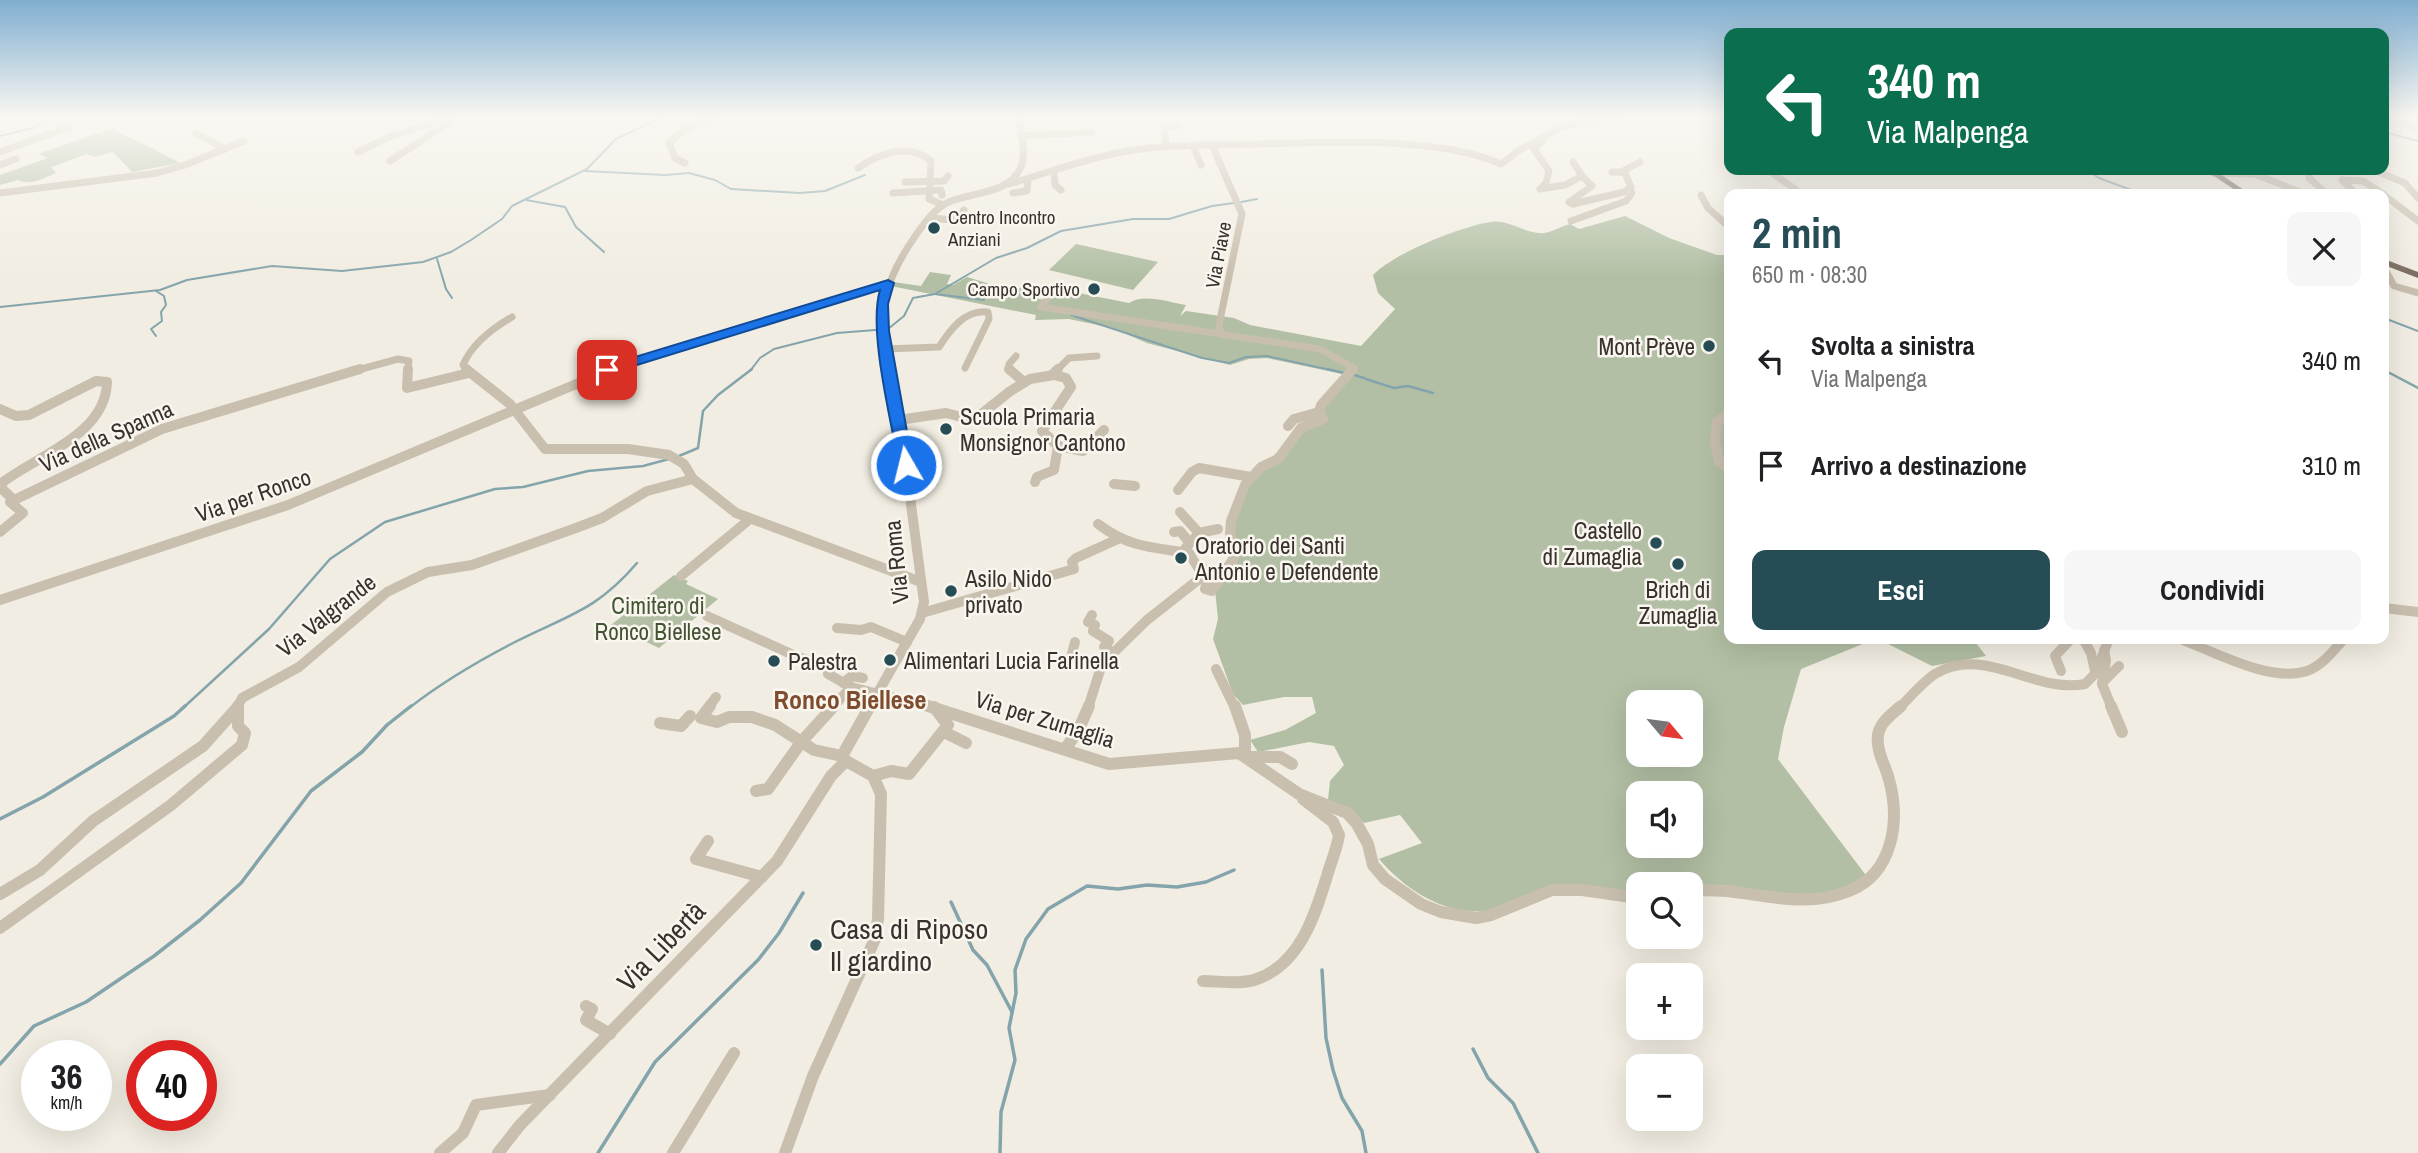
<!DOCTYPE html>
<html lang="it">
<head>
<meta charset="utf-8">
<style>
  :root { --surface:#fff; --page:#f6f6f6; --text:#202124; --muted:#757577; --accent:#264c56 }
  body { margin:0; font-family:"Archivo Narrow",sans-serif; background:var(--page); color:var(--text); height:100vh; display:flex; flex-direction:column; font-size:26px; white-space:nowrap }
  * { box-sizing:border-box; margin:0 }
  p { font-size:23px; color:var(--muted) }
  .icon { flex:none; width:38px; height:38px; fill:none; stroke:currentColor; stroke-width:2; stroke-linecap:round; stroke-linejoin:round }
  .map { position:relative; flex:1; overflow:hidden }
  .drawer { position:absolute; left:1724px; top:189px; width:665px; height:455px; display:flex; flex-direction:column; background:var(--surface); border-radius:14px; box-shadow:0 7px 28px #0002 }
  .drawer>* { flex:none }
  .guide { position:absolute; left:1724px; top:28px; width:665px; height:147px; border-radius:14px; box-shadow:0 7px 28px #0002; background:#0b6e4f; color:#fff; overflow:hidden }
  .needle { width:46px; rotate:119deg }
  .buttons { position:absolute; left:1626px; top:690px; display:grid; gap:14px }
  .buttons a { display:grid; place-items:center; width:77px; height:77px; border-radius:14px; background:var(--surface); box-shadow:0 7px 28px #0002; font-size:35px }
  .speed { position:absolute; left:21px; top:1040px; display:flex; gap:14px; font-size:35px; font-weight:700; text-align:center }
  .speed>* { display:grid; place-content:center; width:91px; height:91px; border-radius:50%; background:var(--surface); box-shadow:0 7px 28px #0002; line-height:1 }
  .speed small { font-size:18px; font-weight:400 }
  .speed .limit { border:10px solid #d22; background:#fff; color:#111 }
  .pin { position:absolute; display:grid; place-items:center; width:60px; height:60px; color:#fff; margin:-30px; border-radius:14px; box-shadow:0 4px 10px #0006 }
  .me { position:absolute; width:77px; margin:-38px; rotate:352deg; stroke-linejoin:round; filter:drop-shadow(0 0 5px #0008) }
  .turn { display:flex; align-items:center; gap:24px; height:147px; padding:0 28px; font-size:32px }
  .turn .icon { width:91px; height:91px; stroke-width:2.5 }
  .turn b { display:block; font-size:49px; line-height:60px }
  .round { display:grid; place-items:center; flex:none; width:74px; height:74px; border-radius:14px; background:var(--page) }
  .head { display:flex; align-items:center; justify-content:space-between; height:119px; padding:0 28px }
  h1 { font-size:42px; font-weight:700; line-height:52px; color:var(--accent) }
  .button { display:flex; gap:14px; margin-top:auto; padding:14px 28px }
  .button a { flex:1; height:80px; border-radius:14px; background:var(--accent); color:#fff; font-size:28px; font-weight:700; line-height:80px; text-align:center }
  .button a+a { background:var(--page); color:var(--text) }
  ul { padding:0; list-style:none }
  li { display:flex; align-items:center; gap:21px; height:105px; padding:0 28px }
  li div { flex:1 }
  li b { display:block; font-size:26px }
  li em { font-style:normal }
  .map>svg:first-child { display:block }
  .green { fill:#b2bfa4; fill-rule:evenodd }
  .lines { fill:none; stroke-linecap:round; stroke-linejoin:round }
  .stream-far2 { stroke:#84a4ac; stroke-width:2 }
  .stream-far1 { stroke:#84a4ac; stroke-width:2.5 }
  .stream { stroke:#84a4ac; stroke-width:3.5 }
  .minor-far2 { stroke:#c9bfaf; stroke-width:7 }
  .minor-far1 { stroke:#c9bfaf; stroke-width:10 }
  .minor { stroke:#c9bfaf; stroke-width:12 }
  .major { fill:#796c5f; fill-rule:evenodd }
  .route { fill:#1a73e8; stroke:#114b97; stroke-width:2 }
  .poi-dot { fill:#264c56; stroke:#f9f6ef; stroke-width:2.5 }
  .labels { text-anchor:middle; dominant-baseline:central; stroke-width:5; stroke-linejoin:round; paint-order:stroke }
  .far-poi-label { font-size:19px; fill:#39322c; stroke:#f9f6ef; text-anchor:start }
  .far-street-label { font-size:19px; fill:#39322c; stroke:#f9f6ef }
  .poi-label { font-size:23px; fill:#39322c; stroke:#f9f6ef; text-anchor:start }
  .street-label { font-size:23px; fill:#39322c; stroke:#f9f6ef }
  .park-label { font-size:23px; fill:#435433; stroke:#f9f6ef }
  .quarter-label { font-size:26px; font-weight:bold; fill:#7f4d2e; stroke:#f9f6ef }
  .near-poi-label { font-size:28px; fill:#39322c; stroke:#f9f6ef; text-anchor:start }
  .near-street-label { font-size:28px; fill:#39322c; stroke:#f9f6ef }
</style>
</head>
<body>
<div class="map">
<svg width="2418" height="1153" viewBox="0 0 2418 1153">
  <rect width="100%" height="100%" fill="#f1ede2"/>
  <g class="green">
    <path d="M116,127L115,132C139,140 159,152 180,163L132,172L113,152L94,157L87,154L51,167L56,173C43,178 32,186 18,180L0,185V175L48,158L38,154Z"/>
    <path d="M1625,216L1669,238L1717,255H1729V639H1875L1801,669L1784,727L1778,759L1868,878C1840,889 1814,899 1783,897C1751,894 1722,881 1691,887L1690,884H1638V894C1619,892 1568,883 1552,887C1535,890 1518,901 1502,907C1455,922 1409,894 1379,859L1422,843L1400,815L1364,823L1350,808L1328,800L1330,781L1344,765L1334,746L1309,742L1258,752L1250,740L1285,730L1316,713L1312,697H1284L1243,705L1233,694L1213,639L1218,619L1215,590L1237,558L1233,521L1253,477L1352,376L1267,358L1249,359L1230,365L1147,343L1112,328L1069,319L1035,320L1036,315L891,286L893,282L921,286L930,272L951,275L947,284L953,285L967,277L1016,292L1025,283L1035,285L1027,295L1043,300L1053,288L1129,303C1143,293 1169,302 1186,305L1180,316L1186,311L1234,318L1250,325L1361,346L1395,309L1378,293L1373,275C1394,253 1462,226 1491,222C1508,219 1527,235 1544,233C1552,232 1562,226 1570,224L1579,229ZM1638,702H1690V754H1638ZM1638,793H1690V845H1638Z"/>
    <path d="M1076,244L1158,262L1133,290L1049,270Z"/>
    <path d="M674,575L688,581L686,584L718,599L659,648L611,625Z"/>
    <path d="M1878,639H1973L1986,656L1932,666Z"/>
  </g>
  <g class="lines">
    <g class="stream-far2">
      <path d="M2384,132L2418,141"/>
      <path d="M0,136L33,128L54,116"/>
      <path d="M2087,170L2099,178L2142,194"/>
      <path d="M585,171L665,175L689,173L715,180L731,189L800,193L825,191L865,175"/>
      <path d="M526,200L565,207L576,227L604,252"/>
      <path d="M1241,202L1257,199"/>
      <path d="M437,259L446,289L452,298"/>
      <path d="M156,291L164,296L166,305L161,312L162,321L151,329L156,336"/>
      <path d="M935,294L984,300"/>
      <path d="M0,307L160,290L187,280L272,266L342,271L423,262L451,252L471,240L502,219L512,206L587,169L616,139L664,116"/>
      <path d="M1071,315L1202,358L1229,363L1246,357L1267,356L1335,371"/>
      <path d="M2384,318L2418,331"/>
      <path d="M750,371L760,358L774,349L837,333L888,329L904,316L913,298L935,294L996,258L1027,248L1061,231L1133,219H1169L1212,206L1234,203"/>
    </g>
    <g class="stream-far1">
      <path d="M1327,369L1344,373"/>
      <path d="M2384,370L2418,388"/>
      <path d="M1351,374L1364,378"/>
      <path d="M1366,379L1394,388L1408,386L1433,393"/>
      <path d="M679,456L698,448L703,411L718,395L752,369"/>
      <path d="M183,708L269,629L330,559L385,522L495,489L523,487L588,471L643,466L669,459"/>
      <path d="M409,708C441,683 480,660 515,642C568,615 596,611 637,563"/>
    </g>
    <g class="stream">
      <path d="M0,819L43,797L174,716L185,706"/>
      <path d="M951,902L973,950L987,965L1012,1012"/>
      <path d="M1322,970L1326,1038L1333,1070L1342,1098L1362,1131L1366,1153"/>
      <path d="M1473,1049L1488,1078L1513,1103L1538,1153"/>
      <path d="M0,1064L34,1026L86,1002L154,956L200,920L241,883L311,791L362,752L387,725L411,706"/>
      <path d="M598,1153L655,1062L758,960L779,933L803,893"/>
      <path d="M1000,1153L1001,1112L1015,1060L1009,1028L1016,993L1015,970L1026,939L1048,909L1087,886L1118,889L1147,885L1177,887L1206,882L1234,870"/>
    </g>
    <g class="minor-far2">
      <path d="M2387,116L2418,129"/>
      <path d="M196,133L225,149"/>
      <path d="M1021,136L1091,132"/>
      <path d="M1543,141L1534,149L1549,171L1546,183L1540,189L1565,185L1582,176L1592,186L1569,202L1573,204L1624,192L1631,187L1625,173L1621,172"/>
      <path d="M1212,145L1242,214L1220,320L1219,329L1223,335"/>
      <path d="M1166,146L1164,126H1177"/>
      <path d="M1193,146L1201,165"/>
      <path d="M0,152L69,127"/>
      <path d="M358,152L389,137L455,116"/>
      <path d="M390,161L450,122"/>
      <path d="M1573,162L1582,176"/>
      <path d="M685,163L675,158L669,143L684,130L717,116"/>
      <path d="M0,165L16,159"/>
      <path d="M858,168C880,153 909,142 931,161L929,199L943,205"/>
      <path d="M1768,170L1802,194"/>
      <path d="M2310,170L2309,178L2327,194"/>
      <path d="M2374,170L2405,183L2418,198"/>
      <path d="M1612,172H1621L1640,162"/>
      <path d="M1054,173L1055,185L1061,190"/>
      <path d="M2213,173L2255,174L2305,194"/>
      <path d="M905,182L944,181L948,176"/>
      <path d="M1009,184C1047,173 1087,158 1127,151C1171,144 1215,145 1259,144C1330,142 1437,136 1501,164L1518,151L1563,126L1618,116"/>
      <path d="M0,193L157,173L185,165L244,141"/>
      <path d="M893,193L941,190L942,195"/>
      <path d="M1013,193L1027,191L1028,179"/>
      <path d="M2356,194L2342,180L2363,181L2383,194"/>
      <path d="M1701,195L1708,208L1729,227"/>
      <path d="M2384,195L2418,221"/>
      <path d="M930,218L954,220L964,210"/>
      <path d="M1571,221L1626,201L1632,193L1629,189"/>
      <path d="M2387,273L2394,286L2418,293"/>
      <path d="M1055,288L1041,307L1320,349L1352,367V371"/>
      <path d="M885,349L939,347C950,330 965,309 988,312L989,319L965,368"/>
      <path d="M354,371L398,359L409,361L408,371"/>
      <path d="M468,371L463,365C472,344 493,328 512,317"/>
      <path d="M608,371L632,361L888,283"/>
      <path d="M889,371C877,314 882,283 916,235C925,222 935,208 949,202C972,192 1008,194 1020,169C1028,153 1019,132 1020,116"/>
      <path d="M1009,371V364L1016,356"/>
      <path d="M1056,371L1069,358L1097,356"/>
    </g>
    <g class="minor-far1">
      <path d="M408,369L407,388L469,373"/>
      <path d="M466,369L510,404L545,449H628L669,455L684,464L693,479L736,513L921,582"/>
      <path d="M1009,369L1024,382"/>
      <path d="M1053,374L1058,369"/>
      <path d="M0,409L16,416L29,415L96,381L107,382C106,434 39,455 3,482L1,488L14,500"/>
      <path d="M1729,414L1717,422L1715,441L1719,462L1729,468"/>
      <path d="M899,420L946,413L965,418L979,416L1009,392L1030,379L1054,375L1066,378L1071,387L1042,431L1058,446L1083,451L1104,430"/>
      <path d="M1288,426L1294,419L1319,412"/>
      <path d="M1035,482L1037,477L1054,470L1058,446"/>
      <path d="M1114,484L1135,486"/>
      <path d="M1178,490L1192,472L1199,468L1251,477"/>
      <path d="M1180,512L1199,533"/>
      <path d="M0,532L23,513L10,502L162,429L360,369"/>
      <path d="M1174,532L1180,531L1189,542"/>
      <path d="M1183,551L1199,533L1218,529"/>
      <path d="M1199,569L1203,568L1208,577L1205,589L1212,591L1235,556L1230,533L1231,521L1245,485L1261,467L1278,459L1301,428L1323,419L1319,412L1321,405L1353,369"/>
      <path d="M681,576L750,519"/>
      <path d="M0,600L288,505L612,369"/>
      <path d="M2384,608L2418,612"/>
      <path d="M922,613L1074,569L1072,562L1076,558L1118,539"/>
      <path d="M1092,615L1088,622L1095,625L1093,631L1109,641L1104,647L1113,653"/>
      <path d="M707,616L800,658L822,663L830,670L828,674L851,687L934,708"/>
      <path d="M837,628L861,630L871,627L907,642"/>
      <path d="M2083,639L2091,653L2095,671"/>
      <path d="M2181,639C2214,652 2271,683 2307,671C2322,666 2334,650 2344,639"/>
      <path d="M1075,642L1071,657L1100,667"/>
      <path d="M2104,650L2106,661L2102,684L2112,708"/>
      <path d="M1216,669L1235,708"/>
      <path d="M2061,671L2055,656L2071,639"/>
      <path d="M843,683L852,676L863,678"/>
      <path d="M2102,683L2119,666"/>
      <path d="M237,708L242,698L299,667L387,592L428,572L472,565L576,528L602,518L647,491L693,479"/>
      <path d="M708,708L716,697"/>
      <path d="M832,708L851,687"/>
      <path d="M869,708L920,619L924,602L900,422L888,369"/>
      <path d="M1088,708L1102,664L1147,620L1203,576L1189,553C1151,547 1130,548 1098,524"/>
      <path d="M1899,708C1911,697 1921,683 1935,674C1984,644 2034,694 2085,684L2095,674L2109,639"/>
    </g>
    <g class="minor">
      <path d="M710,706L701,718L717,722L729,717H752L775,725L814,750L842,756"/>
      <path d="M928,706L1109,764L1239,753L1299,794L1347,813L1357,824L1368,844L1373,865L1385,879L1421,904L1441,912L1476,918L1491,915L1552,890H1582L1638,898"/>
      <path d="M1235,706L1245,735V756"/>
      <path d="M2111,706L2122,732"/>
      <path d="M660,723L681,726L690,716"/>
      <path d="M944,732L966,743"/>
      <path d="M1065,749L1078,731L1089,706"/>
      <path d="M1246,757H1280L1292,764"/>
      <path d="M846,761L842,756L870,706"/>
      <path d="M873,776L891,771L909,774L948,725L934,707"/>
      <path d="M756,791L768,789L802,741L834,706"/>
      <path d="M708,841L696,859L762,877"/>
      <path d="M1690,891C1744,885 1796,913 1849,891C1894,873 1901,819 1888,776C1884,763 1876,750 1878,735C1880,722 1892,714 1901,706"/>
      <path d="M0,894L40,870L93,821L203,746L236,709"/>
      <path d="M0,928L171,805L242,745L245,733L238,726V706"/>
      <path d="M1203,981C1220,981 1240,985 1257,979C1300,964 1315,915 1327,876C1331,862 1337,849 1339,835L1333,822L1303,799"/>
      <path d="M586,1006L592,1009L586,1020L610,1034"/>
      <path d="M440,1153L463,1133L476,1105L550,1095"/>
      <path d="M498,1153L520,1125L777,861L831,776L846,761"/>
      <path d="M673,1153L734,1053"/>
      <path d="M785,1153L813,1076L875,939L878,919L881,794L873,776L846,761"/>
    </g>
    <g class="major">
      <path d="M2205,170H2214L2250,194H2241Z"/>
      <path d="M2384,259L2418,272V278L2384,265Z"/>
    </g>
  </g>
  <linearGradient id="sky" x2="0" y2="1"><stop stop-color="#80aed0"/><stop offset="0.42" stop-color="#f9f7f2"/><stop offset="1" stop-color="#f9f7f2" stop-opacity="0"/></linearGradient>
  <rect width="2418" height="278" fill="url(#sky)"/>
  <path class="route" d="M888,280L894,283L888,304L889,331L913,465L911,468L906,469L899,465C891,420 868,330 880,290L611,373H602L600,370L602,367Z"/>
  <g class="poi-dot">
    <circle cx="934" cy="228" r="7"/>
    <circle cx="1094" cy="289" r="7"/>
    <circle cx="1709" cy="346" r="7"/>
    <circle cx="946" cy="429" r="7"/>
    <circle cx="1656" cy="543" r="7"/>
    <circle cx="1181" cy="558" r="7"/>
    <circle cx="1678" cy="564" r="7"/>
    <circle cx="951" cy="591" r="7"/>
    <circle cx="890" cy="660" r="7"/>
    <circle cx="774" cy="661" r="7"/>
    <circle cx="816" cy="945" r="7"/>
  </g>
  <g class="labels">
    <g class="far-poi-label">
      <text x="948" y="217">Centro Incontro<tspan x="948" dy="22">Anziani</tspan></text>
      <text x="1080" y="289" text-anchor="end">Campo Sportivo</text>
    </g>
    <g class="far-street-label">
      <text transform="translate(1218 255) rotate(-79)">Via Piave</text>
    </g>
    <g class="poi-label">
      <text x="1695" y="346" text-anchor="end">Mont Prève</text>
      <text x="960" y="416">Scuola Primaria<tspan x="960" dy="26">Monsignor Cantono</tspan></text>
      <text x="1642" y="530" text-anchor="end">Castello<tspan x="1642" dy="26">di Zumaglia</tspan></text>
      <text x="1195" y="545">Oratorio dei Santi<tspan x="1195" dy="26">Antonio e Defendente</tspan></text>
      <text x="965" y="578">Asilo Nido<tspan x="965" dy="26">privato</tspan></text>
      <text x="1678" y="589" text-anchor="middle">Brich di<tspan x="1678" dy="26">Zumaglia</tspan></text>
      <text x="904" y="660">Alimentari Lucia Farinella</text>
      <text x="788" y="661">Palestra</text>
    </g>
    <g class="street-label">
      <text transform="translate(106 436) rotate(-24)">Via della Spanna</text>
      <text transform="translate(253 495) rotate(-19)">Via per Ronco</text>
      <text transform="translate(896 562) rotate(-96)">Via Roma</text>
      <text transform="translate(326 615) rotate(-38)">Via Valgrande</text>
      <text transform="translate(1045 719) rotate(17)">Via per Zumaglia</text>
    </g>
    <g class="park-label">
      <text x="658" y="605">Cimitero di<tspan x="658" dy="26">Ronco Biellese</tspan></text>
    </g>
    <g class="quarter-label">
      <text x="850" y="699">Ronco Biellese</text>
    </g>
    <g class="near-poi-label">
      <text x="830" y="929">Casa di Riposo<tspan x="830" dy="32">Il giardino</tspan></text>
    </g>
    <g class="near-street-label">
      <text transform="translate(661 946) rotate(-46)">Via Libertà</text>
    </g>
  </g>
</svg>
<div class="buttons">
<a><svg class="needle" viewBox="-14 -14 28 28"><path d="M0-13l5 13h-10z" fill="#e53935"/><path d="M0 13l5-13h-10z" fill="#757577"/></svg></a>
<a><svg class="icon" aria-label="sound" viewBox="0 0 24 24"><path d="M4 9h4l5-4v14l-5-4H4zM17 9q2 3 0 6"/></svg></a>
<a><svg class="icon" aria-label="search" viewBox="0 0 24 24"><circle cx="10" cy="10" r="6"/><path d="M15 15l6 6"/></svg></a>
<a>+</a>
<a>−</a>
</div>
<div class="speed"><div>36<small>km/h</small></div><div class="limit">40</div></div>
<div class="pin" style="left:607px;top:370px;background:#d93025"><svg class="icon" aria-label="arrive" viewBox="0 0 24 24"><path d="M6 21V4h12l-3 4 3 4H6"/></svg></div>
<svg class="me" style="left:906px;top:465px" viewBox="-20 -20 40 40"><circle r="17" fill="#1a73e8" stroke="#fff" stroke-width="3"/><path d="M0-11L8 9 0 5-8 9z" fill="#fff"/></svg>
<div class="guide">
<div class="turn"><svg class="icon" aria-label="left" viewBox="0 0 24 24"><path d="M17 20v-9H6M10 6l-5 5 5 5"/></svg><div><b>340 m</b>Via Malpenga</div></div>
</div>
<section class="drawer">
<div class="head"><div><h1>2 min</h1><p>650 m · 08:30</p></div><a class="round"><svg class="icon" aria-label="close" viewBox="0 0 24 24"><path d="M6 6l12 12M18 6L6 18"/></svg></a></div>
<ul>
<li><svg class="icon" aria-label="left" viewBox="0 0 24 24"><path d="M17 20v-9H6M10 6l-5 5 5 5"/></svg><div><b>Svolta a sinistra</b><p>Via Malpenga</p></div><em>340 m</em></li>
<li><svg class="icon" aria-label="arrive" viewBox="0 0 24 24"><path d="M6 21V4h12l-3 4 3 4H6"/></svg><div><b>Arrivo a destinazione</b></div><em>310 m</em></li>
</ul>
<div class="button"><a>Esci</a><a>Condividi</a></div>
</section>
</div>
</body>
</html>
